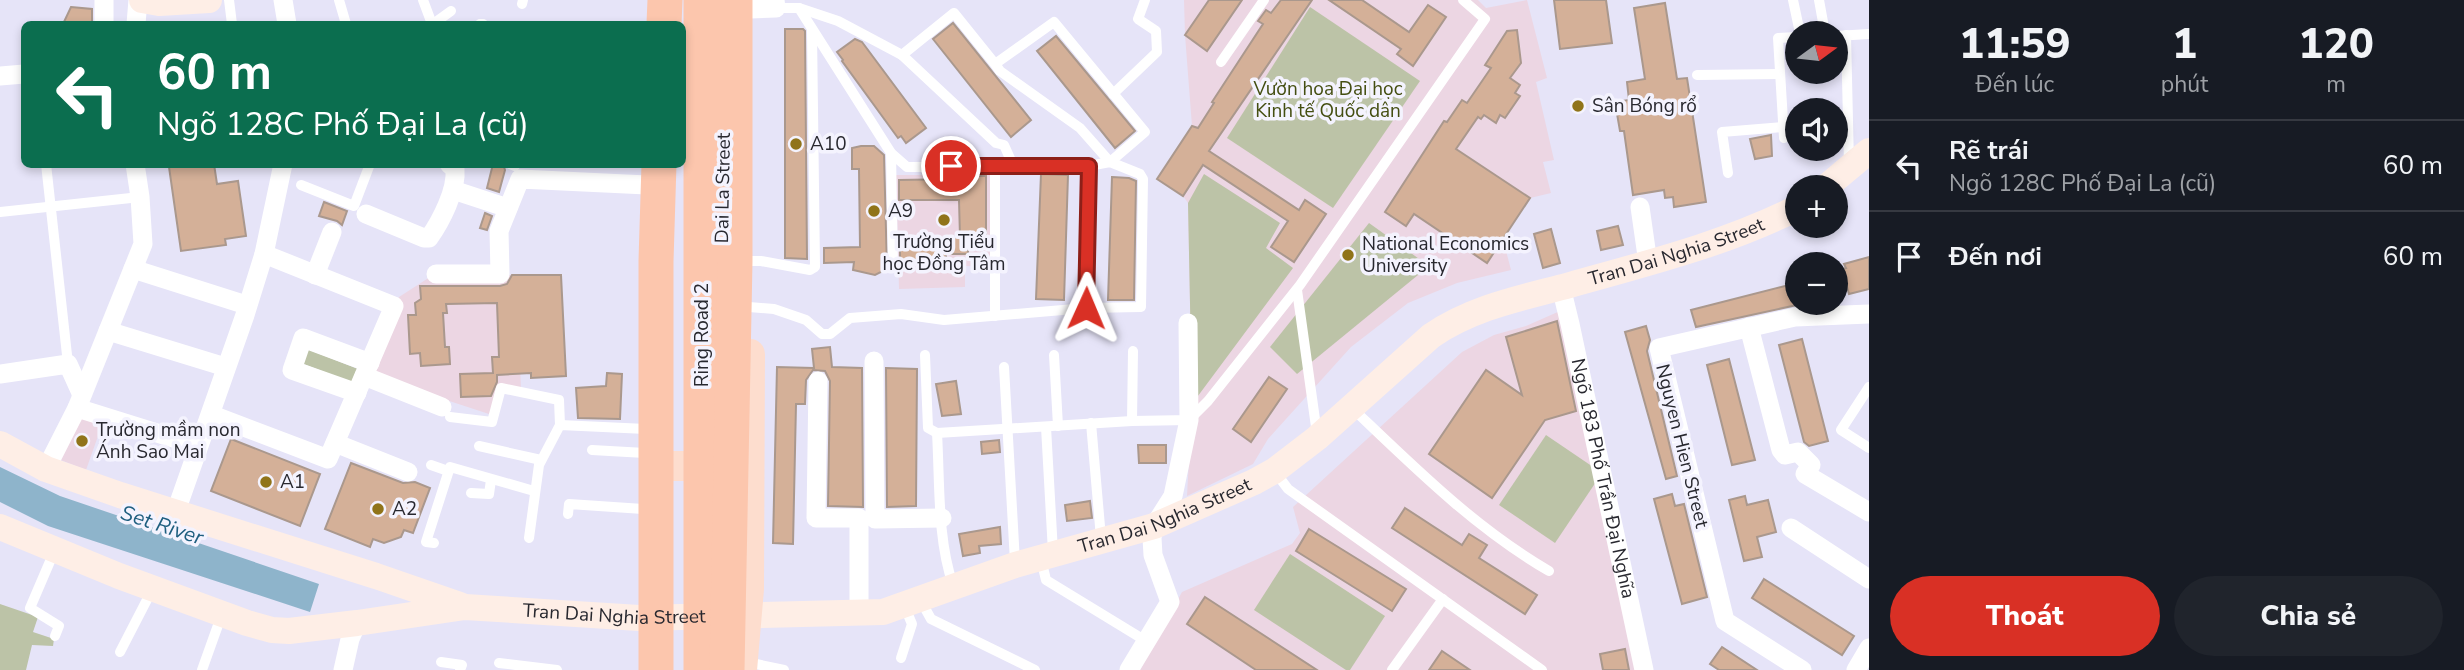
<!DOCTYPE html>
<html lang="vi">
<head>
<meta charset="utf-8">
<style>
  :root { --surface:#171b24; --page:#20242c; --text:#f1f3f6; --muted:#9ea1a6; --line:#363941; --accent:#d93025 }
  body { margin:0; font-family:"Nunito Sans",sans-serif; background:var(--page); color:var(--text); height:100vh; display:flex; flex-direction:column; font-size:26px; white-space:nowrap }
  * { box-sizing:border-box; margin:0 }
  p { font-size:23px; color:var(--muted) }
  .icon { flex:none; width:38px; height:38px; fill:none; stroke:currentColor; stroke-width:2; stroke-linecap:round; stroke-linejoin:round }
  .map { position:relative; flex:1; overflow:hidden }
  .sheet { display:flex; flex-direction:column; background:var(--surface); width:595px }
  .sheet>* { flex:none }
  .hud { position:absolute; left:21px; top:21px; width:665px; height:147px; border-radius:10px; box-shadow:0 4px 10px #0003; background:#0b6e4f; color:#fff; overflow:hidden }
  .needle { width:46px; rotate:75deg }
  .fabs { position:absolute; left:1785px; top:21px; display:grid; gap:14px }
  .fabs a { display:grid; place-items:center; width:63px; height:63px; border-radius:50%; background:var(--surface); box-shadow:0 4px 10px #0003; font-size:35px }
  .pin { position:absolute; display:grid; place-items:center; width:60px; height:60px; color:#fff; margin:-30px; border:4px solid #fff; border-radius:50%; box-shadow:0 2px 7px #0007 }
  .me { position:absolute; width:77px; margin:-38px; rotate:1deg; stroke-linejoin:round; filter:drop-shadow(0 0 5px #0008) }
  .turn { display:flex; align-items:center; gap:24px; height:147px; padding:0 21px; font-size:32px }
  .turn .icon { width:91px; height:91px; stroke-width:2.5 }
  .turn b { display:block; font-size:49px; line-height:60px }
  .eta { display:flex; justify-content:space-evenly; align-items:center; height:119px; text-align:center }
  .eta b { font-size:42px; font-weight:800; line-height:49px }
  .cta { display:flex; gap:14px; margin-top:auto; padding:14px 21px }
  .cta a { flex:1; height:80px; border-radius:42px; background:var(--accent); color:#fff; font-size:28px; font-weight:800; line-height:80px; text-align:center }
  .cta a+a { background:var(--page); color:var(--text) }
  ul { padding:0; list-style:none }
  li { display:flex; align-items:center; gap:21px; height:91px; padding:0 21px; border-top:2px solid var(--line) }
  li div { flex:1 }
  li b { display:block; font-size:26px }
  li em { font-style:normal }
  main { display:flex; flex:1; min-height:0 }
  .map>svg:first-child { display:block }
  .education { fill:#ecd6e3 }
  .green { fill:#bcc3a7 }
  .water { fill:#8eb4cb }
  .building { fill:#d4b098; stroke:#aa988d; stroke-width:2 }
  .lines { fill:none; stroke-linecap:round; stroke-linejoin:round }
  .lane { stroke:#fff; stroke-width:10 }
  .street { stroke:#fff; stroke-width:19 }
  .secondary { stroke:#feeee6; stroke-width:26 }
  .primary { stroke:#fdddce; stroke-width:30 }
  .highway { stroke:#fcc6ad; stroke-width:35 }
  .route-casing { stroke:#8d1f18; stroke-width:18 }
  .route { stroke:#d93025; stroke-width:12 }
  .poi-dot { fill:#90741a; stroke:#f4f3fe; stroke-width:2.5 }
  .labels { text-anchor:middle; dominant-baseline:central; stroke-width:7; stroke-linejoin:round; paint-order:stroke }
  .park-label { font-size:19px; fill:#444e11; stroke:#f4f3fe }
  .poi-label { font-size:19px; fill:#28282f; stroke:#f4f3fe; text-anchor:start }
  .street-label { font-size:19px; fill:#28282f; stroke:#f4f3fe }
  .water-label { font-size:21px; font-style:italic; fill:#1e5e7f; stroke:#f4f3fe }
</style>
</head>
<body>
<main>
<div class="map">
<svg width="1869" height="670" viewBox="0 0 1869 670">
  <rect width="100%" height="100%" fill="#e6e4f8"/>
  <g class="education">
    <path d="M1184,0H1478L1486,8L1527,0L1547,78L1536,82L1554,160L1543,162L1551,193L1530,198L1503,239L1511,270L1457,283L1408,303L1351,347L1268,439L1253,464L1187,496L1192,404L1188,203L1183,196L1157,179L1192,126L1185,35Z"/>
    <path d="M896,175H991L992,267L965,266V287L899,289Z"/>
    <path d="M516,275L521,389L500,387L492,415L370,375L399,297L430,277Z"/>
    <path d="M1560,311L1641,670H1140L1182,592L1292,544L1300,533L1293,507L1462,352L1494,335L1526,326Z"/>
    <path d="M79,418L103,422L86,470L58,459Z"/>
  </g>
  <g class="green">
    <path d="M1310,7L1420,81L1333,208L1227,138Z"/>
    <path d="M1204,174L1280,223L1266,248L1293,268L1192,404L1188,203Z"/>
    <path d="M1369,223L1429,266L1297,374L1270,347Z"/>
    <path d="M307,349L358,369L353,383L301,363Z"/>
    <path d="M1546,435L1602,473L1555,543L1499,505Z"/>
    <path d="M1290,554L1385,616L1350,670H1346L1254,610Z"/>
    <path d="M0,604L38,617L33,632L54,639L53,646L32,645L26,670H0Z"/>
  </g>
  <path class="water" d="M0,467L60,496L319,584L310,612L48,526L0,502Z"/>
  <g class="building">
    <path d="M1209,0H1242L1207,51L1185,35Z"/>
    <path d="M1281,0H1312L1209,151L1299,210L1305,200L1326,214L1294,262L1271,247L1288,221L1203,165L1183,196L1157,179L1192,126L1198,128L1214,103L1212,102L1263,24L1258,21L1266,10L1271,13Z"/>
    <path d="M1329,0H1362L1409,32L1428,5L1446,17L1413,66L1397,54L1401,49Z"/>
    <path d="M1554,0H1606L1612,43L1560,49Z"/>
    <path d="M1665,3L1677,79L1687,78L1706,202L1674,207L1673,197L1665,198L1664,190L1633,195L1624,131H1620L1615,102L1629,100L1627,82L1645,79L1634,8Z"/>
    <path d="M71,7L92,9V24H63Z"/>
    <path d="M953,23L1031,120L1011,137L933,39Z"/>
    <path d="M785,29H803L805,31L807,259L785,258Z"/>
    <path d="M1517,30L1521,63L1510,78L1520,85L1515,93L1520,96L1505,118L1500,115L1496,123L1484,115L1481,119L1478,117L1456,149L1530,198L1487,263L1414,214L1406,226L1385,212L1444,121L1447,122L1462,100L1467,103L1491,68L1485,65L1507,31Z"/>
    <path d="M1056,36L1135,131L1115,148L1037,51Z"/>
    <path d="M855,39L862,42L926,128L906,143L901,136L898,138L842,61L843,60L837,52Z"/>
    <path d="M1771,135L1772,156L1755,159L1750,139Z"/>
    <path d="M861,146H874L884,155L887,269L875,275L853,270L854,262L824,263V248L860,247L859,169H852V148Z"/>
    <path d="M190,164H214L217,184L238,181L246,236L225,239L226,245L181,251L169,167Z"/>
    <path d="M493,164H503L505,170L499,192L487,188Z"/>
    <path d="M1041,174L1068,175L1064,300L1036,299Z"/>
    <path d="M959,176H986V238H968V254H946V260H900V238L960,237L959,200H899V180L959,179Z"/>
    <path d="M1112,177L1129,178L1136,181L1134,300H1108Z"/>
    <path d="M324,202L347,211L342,225L337,221L319,216Z"/>
    <path d="M485,213L492,216L487,230L480,228Z"/>
    <path d="M1618,226L1623,245L1601,250L1597,231Z"/>
    <path d="M1551,229L1560,263L1543,268L1534,234Z"/>
    <path d="M1869,257V289L1849,294L1842,269L1846,268L1844,264Z"/>
    <path d="M512,275H561L566,376L531,378V373L497,375V382L491,396L461,397L460,374L493,373L492,357H499L497,303L446,304L447,313H443L445,347H449L450,364L421,366L420,353L410,354L408,315H416L415,303L421,299L420,286H500L507,284Z"/>
    <path d="M1797,283V305L1696,327L1691,310Z"/>
    <path d="M1557,321L1576,411L1545,420L1492,498L1429,454L1486,370L1522,395L1506,337Z"/>
    <path d="M1646,326L1650,340L1647,351L1677,476L1666,479L1625,332Z"/>
    <path d="M1802,339L1828,441L1809,446L1804,442L1779,345Z"/>
    <path d="M830,347L832,367L862,368L863,507L828,506L830,381L825,371L813,370L806,380L805,404H796L793,544L773,543L777,367L814,368L812,349Z"/>
    <path d="M1729,359L1755,460L1732,465L1707,365Z"/>
    <path d="M886,368L917,369L916,506L887,507Z"/>
    <path d="M607,373L622,374L620,419L578,418L576,388L606,386Z"/>
    <path d="M1269,377L1287,389L1251,442L1233,429Z"/>
    <path d="M956,381L961,414L942,416L936,384Z"/>
    <path d="M231,439L320,474L300,526L211,491Z"/>
    <path d="M999,440L1000,452L982,454L981,442Z"/>
    <path d="M1138,445H1166V463H1139Z"/>
    <path d="M351,463L403,483L415,482L430,488L413,533L404,530L401,537L384,543L373,539L370,547L325,529Z"/>
    <path d="M1672,494L1675,506L1684,504L1707,597L1682,604L1654,499Z"/>
    <path d="M1745,496L1747,505L1768,500L1776,532L1757,537L1762,557L1744,561L1729,500Z"/>
    <path d="M1090,501L1092,518L1067,521L1065,505Z"/>
    <path d="M1405,508L1462,545L1469,534L1487,545L1479,558L1537,595L1525,614L1392,528Z"/>
    <path d="M1000,527L1001,544L979,546L980,553L963,556L959,534Z"/>
    <path d="M1309,529L1406,589L1392,611L1296,551Z"/>
    <path d="M1764,579L1854,636L1842,655L1752,598Z"/>
    <path d="M1205,597L1317,670H1256L1187,624Z"/>
    <path d="M1722,647L1757,670H1719L1710,664Z"/>
    <path d="M1625,649L1629,670H1603L1600,654Z"/>
    <path d="M1442,651L1470,670H1429Z"/>
  </g>
  <g class="lines">
    <g class="lane">
      <path d="M229,0L232,24"/>
      <path d="M339,0L346,24"/>
      <path d="M423,0L432,24"/>
      <path d="M1793,0L1800,33"/>
      <path d="M1819,0L1825,33"/>
      <path d="M522,4L523,0"/>
      <path d="M799,8L838,21L902,55"/>
      <path d="M433,24L451,11"/>
      <path d="M480,24H483"/>
      <path d="M1846,35L1849,164"/>
      <path d="M1836,36L1869,34"/>
      <path d="M1221,62L1264,0"/>
      <path d="M995,64L1054,22L1145,132L1110,162L1080,128L1000,71L995,64L954,13L902,55L996,143L1004,145L1013,165"/>
      <path d="M1697,75L1779,74"/>
      <path d="M1113,94L1157,52L1156,31L1138,19L1145,0"/>
      <path d="M1784,138L1778,38L1797,37"/>
      <path d="M891,153L893,265"/>
      <path d="M46,164L68,364"/>
      <path d="M510,164L515,166"/>
      <path d="M995,165V316"/>
      <path d="M1728,173L1722,132L1783,127"/>
      <path d="M301,185L354,206L370,164"/>
      <path d="M0,212L140,197"/>
      <path d="M750,261H761L810,270L815,267L812,31"/>
      <path d="M1297,290L1317,434"/>
      <path d="M749,307L774,309L806,320L822,334H830L850,318L901,314L944,320L1086,308L1141,307L1143,179L1140,174L1110,162L1089,166L907,167L891,153L799,8H776"/>
      <path d="M1086,308L1089,166"/>
      <path d="M925,355L928,428L937,433L1132,421L1189,420L1208,401L1300,285L1485,19L1463,0"/>
      <path d="M1054,355L1058,426"/>
      <path d="M1004,367L1015,562"/>
      <path d="M1869,387L1841,430L1869,448"/>
      <path d="M1352,408C1414,467 1475,528 1549,571"/>
      <path d="M450,417L492,422L501,388L559,400L560,425"/>
      <path d="M1132,421L1133,351"/>
      <path d="M1091,423L1101,538"/>
      <path d="M1046,427L1053,552"/>
      <path d="M937,433C940,483 937,538 953,585"/>
      <path d="M479,446L541,460"/>
      <path d="M592,450L645,453"/>
      <path d="M431,465L448,471"/>
      <path d="M1276,473L1288,489L1542,670"/>
      <path d="M471,493L489,494L491,480"/>
      <path d="M568,514L569,504L643,509"/>
      <path d="M529,538L539,465L560,425L646,429"/>
      <path d="M434,543L426,542L450,467L534,491"/>
      <path d="M54,552L30,608L59,626L55,636"/>
      <path d="M1041,559L1046,580L1146,641"/>
      <path d="M921,601L931,619L1035,670"/>
      <path d="M120,652L152,590"/>
      <path d="M901,658L912,624L904,605"/>
      <path d="M441,662L462,665L460,670"/>
      <path d="M747,662L784,670"/>
      <path d="M499,663L557,670"/>
      <path d="M202,670L222,614"/>
      <path d="M1392,670L1443,599"/>
    </g>
    <g class="street">
      <path d="M283,0L287,24"/>
      <path d="M750,9L776,8L775,0"/>
      <path d="M104,24V0"/>
      <path d="M136,24L138,0"/>
      <path d="M0,76L24,74"/>
      <path d="M453,190L508,208"/>
      <path d="M1640,207L1648,263"/>
      <path d="M366,214L424,238H429C441,221 457,190 455,169L449,164"/>
      <path d="M133,269L240,303"/>
      <path d="M436,274H500L499,231L520,179L647,185"/>
      <path d="M315,275L332,232"/>
      <path id="s1" d="M1561,287L1570,324L1644,670"/>
      <path d="M1749,327L1781,450L1785,455L1798,452L1811,465L1805,474L1869,512"/>
      <path d="M108,331L219,365"/>
      <path d="M874,361L875,519L942,518"/>
      <path d="M0,374L68,364L82,395"/>
      <path d="M364,376L442,407"/>
      <path d="M818,381L816,518H859V612"/>
      <path d="M357,393L292,370L303,338L370,363"/>
      <path d="M77,408L189,443"/>
      <path d="M212,415L328,459L394,306L264,254"/>
      <path d="M335,443L408,472"/>
      <path d="M46,469L77,408L143,244L140,197L135,164"/>
      <path d="M175,514L245,315L264,254L283,164"/>
      <path d="M1791,528L1869,579"/>
      <path d="M343,670L350,639L357,623"/>
      <path d="M1129,670L1170,602L1153,555L1152,538L1154,526L1173,496L1189,420L1188,323"/>
      <path d="M1802,670L1725,621L1659,348L1795,317L1869,314"/>
      <path d="M1856,670L1869,648"/>
    </g>
    <g class="secondary">
      <path d="M142,0L159,3L209,0"/>
      <path d="M1826,187L1869,151"/>
      <path d="M0,444L46,469L120,495L376,576L460,605"/>
      <path id="s2" d="M0,527L119,576L247,623L272,630L289,631L357,623L465,607L639,618L883,612L1015,565L1154,526L1254,482L1274,471L1317,438L1431,336C1473,307 1522,298 1570,285C1648,263 1725,244 1797,208"/>
    </g>
    <g class="primary">
      <path d="M672,466H722"/>
      <path d="M742,670L749,589L750,354"/>
    </g>
    <g class="highway">
      <path d="M664,24L665,0"/>
      <path d="M656,670V261L659,164"/>
      <path d="M701,670V0"/>
      <path d="M727,670L735,261V0"/>
    </g>
  </g>
  <g class="lines">
    <defs>
      <path id="route" d="M951,166H1089L1086,308"/>
    </defs>
    <use href="#route" class="route-casing"/>
    <use href="#route" class="route"/>
  </g>
  <g class="poi-dot">
    <circle cx="1578" cy="106" r="7"/>
    <circle cx="796" cy="144" r="7"/>
    <circle cx="874" cy="211" r="7"/>
    <circle cx="944" cy="220" r="7"/>
    <circle cx="1348" cy="255" r="7"/>
    <circle cx="82" cy="441" r="7"/>
    <circle cx="266" cy="482" r="7"/>
    <circle cx="378" cy="509" r="7"/>
  </g>
  <g class="labels">
    <g class="park-label">
      <text x="1328" y="89">Vườn hoa Đại học<tspan x="1328" dy="22">Kinh tế Quốc dân</tspan></text>
    </g>
    <g class="poi-label">
      <text x="1592" y="106">Sân Bóng rổ</text>
      <text x="810" y="144">A10</text>
      <text x="888" y="211">A9</text>
      <text x="944" y="242" text-anchor="middle">Trường Tiểu<tspan x="944" dy="22">học Đồng Tâm</tspan></text>
      <text x="1362" y="244">National Economics<tspan x="1362" dy="22">University</tspan></text>
      <text x="96" y="430">Trường mầm non<tspan x="96" dy="22">Ánh Sao Mai</tspan></text>
      <text x="280" y="482">A1</text>
      <text x="392" y="509">A2</text>
    </g>
    <g class="street-label">
      <text transform="translate(723 188) rotate(-89)">Dai La Street</text>
      <text stroke="none"><textPath href="#s2" startOffset="1788">Tran Dai Nghia Street</textPath></text>
      <text transform="translate(702 335) rotate(-90)">Ring Road 2</text>
      <text transform="translate(1682 446) rotate(76)">Nguyen Hien Street</text>
      <text stroke="none"><textPath href="#s1" startOffset="196">Ngõ 183 Phố Trần Đại Nghĩa</textPath></text>
      <text stroke="none"><textPath href="#s2" startOffset="1202">Tran Dai Nghia Street</textPath></text>
      <text stroke="none"><textPath href="#s2" startOffset="635">Tran Dai Nghia Street</textPath></text>
    </g>
    <g class="water-label">
      <text transform="translate(162 525) rotate(18)">Set River</text>
    </g>
  </g>
</svg>
<div class="fabs">
<a><svg class="needle" viewBox="-14 -14 28 28"><path d="M0-13l5 13h-10z" fill="#e53935"/><path d="M0 13l5-13h-10z" fill="#9ea1a6"/></svg></a>
<a><svg class="icon" aria-label="sound" viewBox="0 0 24 24"><path d="M4 9h4l5-4v14l-5-4H4zM17 9q2 3 0 6"/></svg></a>
<a>+</a>
<a>−</a>
</div>
<div class="pin" style="left:951px;top:166px;background:#d93025"><svg class="icon" aria-label="arrive" viewBox="0 0 24 24"><path d="M6 21V4h12l-3 4 3 4H6"/></svg></div>
<svg class="me" style="left:1086px;top:308px" viewBox="-20 -20 40 40"><path d="M0-17L14 15 0 8-14 15z" fill="#d93025" stroke="#fff" stroke-width="4"/></svg>
<div class="hud">
<div class="turn"><svg class="icon" aria-label="left" viewBox="0 0 24 24"><path d="M17 20v-9H6M10 6l-5 5 5 5"/></svg><div><b>60 m</b>Ngõ 128C Phố Đại La (cũ)</div></div>
</div>
</div>
<section class="sheet">
<div class="eta">
<div><b>11:59</b><p>Đến lúc</p></div>
<div><b>1</b><p>phút</p></div>
<div><b>120</b><p>m</p></div>
</div>
<ul>
<li><svg class="icon" aria-label="left" viewBox="0 0 24 24"><path d="M17 20v-9H6M10 6l-5 5 5 5"/></svg><div><b>Rẽ trái</b><p>Ngõ 128C Phố Đại La (cũ)</p></div><em>60 m</em></li>
<li><svg class="icon" aria-label="arrive" viewBox="0 0 24 24"><path d="M6 21V4h12l-3 4 3 4H6"/></svg><div><b>Đến nơi</b></div><em>60 m</em></li>
</ul>
<div class="cta"><a>Thoát</a><a>Chia sẻ</a></div>
</section>
</main>
</body>
</html>
